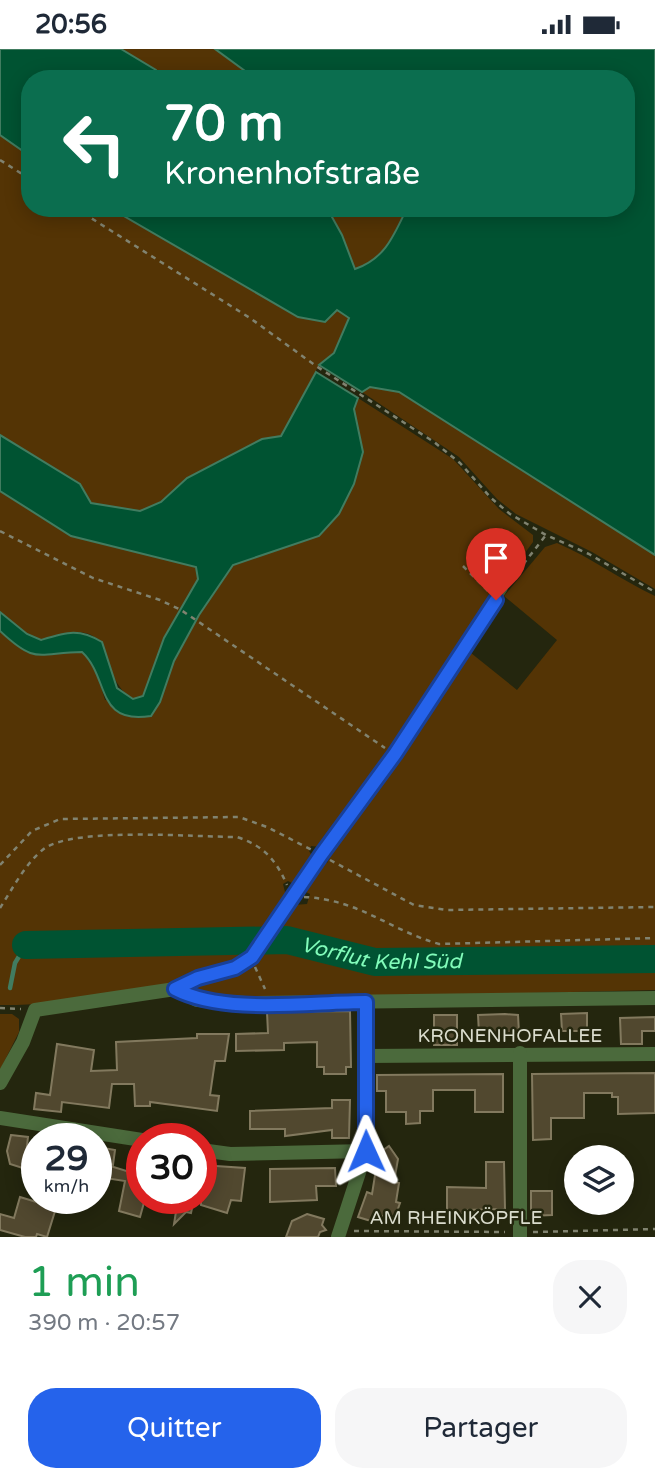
<!DOCTYPE html>
<html lang="fr">
<head>
<meta charset="utf-8">
<style>
  :root { --surface:#fff; --page:#f6f6f7; --text:#1f2937; --muted:#747a83; --accent:#2563eb }
  body { margin:0; font-family:"Varela Round",sans-serif; background:var(--page); color:var(--text); height:100vh; display:flex; flex-direction:column; font-size:26px; white-space:nowrap }
  * { box-sizing:border-box; margin:0 }
  p { font-size:23px; color:var(--muted) }
  .icon { flex:none; width:38px; height:38px; fill:none; stroke:currentColor; stroke-width:2; stroke-linecap:round; stroke-linejoin:round }
  .map { position:relative; height:1188px; overflow:hidden }
  .details { display:flex; flex-direction:column; background:var(--surface); flex:1 }
  .details>* { flex:none }
  .banner { position:absolute; left:21px; top:21px; width:614px; height:147px; border-radius:28px; box-shadow:0 4px 18px #0003; background:#0b6e4f; color:#fff; overflow:hidden }
  .fabs { position:absolute; left:564px; top:1096px; display:grid; gap:14px }
  .fabs a { display:grid; place-items:center; width:70px; height:70px; border-radius:50%; background:var(--surface); box-shadow:0 4px 18px #0003; font-size:35px }
  .speed { position:absolute; left:21px; top:1074px; display:flex; gap:14px; font-size:35px; font-weight:700; text-align:center }
  .speed>* { display:grid; place-content:center; width:91px; height:91px; border-radius:50%; background:var(--surface); box-shadow:0 4px 18px #0003; line-height:1 }
  .speed small { font-size:18px; font-weight:400 }
  .speed .limit { border:10px solid #d22; background:#fff; color:#111 }
  .pin { position:absolute; display:grid; place-items:center; width:60px; height:60px; color:#fff; margin:-72px -30px; border-radius:50% 50% 50% 0; rotate:-45deg; box-shadow:0 0 7px #0007 }
  .pin .icon { rotate:45deg }
  .me { position:absolute; width:77px; margin:-38px; rotate:359deg; stroke-linejoin:round; filter:drop-shadow(0 0 5px #0008) }
  .turn { display:flex; align-items:center; gap:24px; height:147px; padding:0 28px; font-size:32px }
  .turn .icon { width:91px; height:91px; stroke-width:2.5 }
  .turn b { display:block; font-size:49px; line-height:60px }
  .round { display:grid; place-items:center; flex:none; width:74px; height:74px; border-radius:28px; background:var(--page) }
  .headline { display:flex; align-items:center; justify-content:space-between; height:119px; padding:0 28px }
  h1 { font-size:42px; font-weight:600; line-height:52px; color:#1e9e55 }
  .action { display:flex; gap:14px; margin-top:auto; padding:14px 28px }
  .action a { flex:1; height:80px; border-radius:28px; background:var(--accent); color:#fff; font-size:28px; font-weight:600; line-height:80px; text-align:center }
  .action a+a { background:var(--page); color:var(--text) }
  .status { display:flex; justify-content:space-between; align-items:center; height:49px; padding:0 35px; background:var(--surface); direction:ltr }
  .status svg { height:19px; fill:currentColor }
  .map>svg:first-child { display:block }
  .green { fill:#543405 }
  .water { fill:#005332; stroke:#417c60; stroke-width:2 }
  .lines { fill:none; stroke-linecap:round; stroke-linejoin:round }
  .stream { stroke:#417c60; stroke-width:4.5 }
  .river { stroke:#005332; stroke-width:28 }
  .building { fill:#51482f; stroke:#82795e; stroke-width:2 }
  .path { stroke:#818370; stroke-width:2.5; stroke-dasharray:5 5; stroke-linecap:butt }
  .service { stroke:#4b6a3c; stroke-width:7 }
  .minor { stroke:#4b6a3c; stroke-width:14 }
  .route-casing { stroke:#184099; stroke-width:18 }
  .route { stroke:#2563eb; stroke-width:12 }
  .labels { text-anchor:middle; dominant-baseline:central; stroke-width:5; stroke-linejoin:round; paint-order:stroke }
  .street-label { font-size:19px; fill:#dadccd; stroke:#24260e }
  .water-label { font-size:21px; font-style:italic; fill:#81fcba; stroke:#24260e }
</style>
</head>
<body>
<div class="status"><b>20:56</b><svg viewBox="0 0 49 12"><path d="M0 12V9h3v3zM5 12V6h3v6zM10 12V3h3v9zM15 12V0h3v12zM26 1h20v11H26zM47 4h2v5h-2z"/></svg></div>
<div class="map">
<svg width="655" height="1188" viewBox="0 0 655 1188">
  <rect width="100%" height="100%" fill="#24260e"/>
  <g class="green">
    <path d="M121,0H215L256,30H162L156,21Z"/>
    <path d="M0,86L30,107V159H110L298,268L337,260L349,268L334,304L319,316L281,387L262,390L187,429L161,453L140,462L91,454L80,435L0,386Z"/>
    <path d="M327,159H407C393,186 385,210 355,220L342,186Z"/>
    <path d="M370,338L399,343L655,506V540L592,503L516,465L497,450L459,408L362,343Z"/>
    <path d="M358,349L453,410L499,460L533,486V493L458,595L399,689L321,798L311,797L309,802L314,810L296,836L288,832L283,835L286,847L281,857L307,855L310,845L302,841L321,812L327,814L330,808L326,805L404,700L466,600L517,641L557,591L504,547L545,498L557,494C592,509 621,531 655,547V941L247,951L201,949L189,940C208,922 238,933 257,906C176,937 87,956 0,956V582C35,615 37,604 82,603L94,614L105,651L160,653L174,612L199,566L233,516L319,487L363,403L354,360Z"/>
    <path d="M0,442L71,487L196,518L198,530L164,589L143,647L133,651C89,618 125,563 41,591L27,585L0,563Z"/>
    <path d="M0,965H12L19,970V983L0,1021Z"/>
  </g>
  <g class="water">
    <path d="M0,0H121L156,21L162,30H30V107L0,86Z"/>
    <path d="M215,0H655V506L399,343L370,338L362,343L319,316L334,304L349,269L337,261L325,273L298,268L110,159H327L342,186L355,220C385,210 394,186 407,159H626V30H256Z"/>
    <path d="M316,323L358,349L354,360L363,403L354,435L339,465L319,487L233,516L199,566L174,612L160,653L151,667C95,676 110,629 82,603C37,604 36,616 0,582V563L27,585L41,591C67,583 79,579 102,593L117,639L133,650L143,647L164,589L198,530L196,518L71,487L0,442V386L80,435L91,454L140,462L161,453L187,429L262,390L281,387Z"/>
  </g>
  <g class="lines">
    <path class="stream" d="M10,939L15,914L26,896"/>
    <path class="river" id="s1" d="M26,896L287,891L375,913L655,910"/>
  </g>
  <g class="building">
    <path d="M350,962L351,1018H346V1025H324V1018H317V993L284,994V1001L236,1002V985L268,984L267,963Z"/>
    <path d="M587,964V982H562L561,965Z"/>
    <path d="M505,965L518,966L519,984L479,985L478,966Z"/>
    <rect x="434" y="966" width="23" height="30"/>
    <path d="M655,968V982H642V995H621L620,969Z"/>
    <path d="M197,985H229L225,1012H215L210,1046L219,1047L217,1062L150,1053V1057H135L134,1035H112L109,1059L62,1053L61,1063L34,1060L36,1044L50,1046L57,995L94,1001L91,1022L117,1021L116,993L197,989Z"/>
    <path d="M655,1024V1064L618,1065V1048H612V1044H584V1069H551V1090L533,1091L532,1025Z"/>
    <path d="M503,1025V1063H475V1041H433V1062H420V1074L406,1075V1063H386V1042H377V1026Z"/>
    <path d="M332,1051H350L349,1089H332V1081L285,1087V1080H250V1062L332,1059Z"/>
    <path d="M11,1086L28,1088L26,1105L34,1108L29,1121L10,1115L7,1102Z"/>
    <path d="M389,1097L398,1110L394,1133L399,1134L396,1153L400,1154L394,1171L377,1165L374,1173L358,1168L367,1143L372,1145L377,1114L375,1107Z"/>
    <path d="M98,1098L115,1101L113,1116L96,1114Z"/>
    <path d="M486,1113H504L505,1160L466,1161V1165H447V1138L486,1139Z"/>
    <path d="M107,1116L136,1125L142,1122V1150H145L140,1168L119,1162L125,1132L105,1129Z"/>
    <path d="M201,1116L245,1119L241,1152L231,1151L227,1164L201,1156Z"/>
    <path d="M335,1119L336,1137H316L317,1151L270,1153V1120Z"/>
    <path d="M531,1142H552V1166L531,1167Z"/>
    <path d="M20,1148L56,1159L47,1188L37,1185L36,1188H25L0,1181V1165L14,1169Z"/>
    <path d="M178,1150H194L191,1164L186,1163L174,1175Z"/>
    <path d="M307,1165L324,1170L322,1176L326,1181L320,1183L318,1188H286L292,1172Z"/>
  </g>
  <g class="lines">
    <g class="path">
      <path d="M0,111L30,130"/>
      <path d="M75,159L250,269L316,317L434,393L460,414L491,449L510,465L546,486L589,505L655,543"/>
      <path d="M0,482L93,529L160,551L181,561L385,699"/>
      <path d="M463,517L488,542"/>
      <path d="M511,531L546,486"/>
      <path d="M330,811L414,856L446,861L655,858"/>
      <path d="M0,816L32,782L60,770L239,768L267,778L312,801"/>
      <path d="M304,848C361,851 389,881 439,895L655,889"/>
      <path d="M0,859C13,839 26,813 45,799C77,778 195,788 237,788C264,797 276,811 287,836"/>
      <path d="M255,918L265,940"/>
      <path d="M0,959L21,960"/>
      <path d="M354,1182L505,1183"/>
      <path d="M533,1183L655,1180"/>
    </g>
    <path class="service" d="M177,939L198,929L235,919L252,908L321,806L395,705L504,540"/>
    <g class="minor">
      <path d="M365,1007L655,1005"/>
      <path d="M0,1034L23,993L35,961L175,940L197,951L246,954L655,949"/>
      <path d="M0,1069L142,1091"/>
      <path d="M201,1101L230,1105L366,1102"/>
      <path d="M338,1188L366,1102V953"/>
      <path d="M520,1188V1004"/>
    </g>
  </g>
  <g class="lines">
    <defs>
      <path id="route" d="M366,1102V953C309,953 225,966 175,940L198,929L235,919L252,908L321,806L395,705L496,551"/>
    </defs>
    <use href="#route" class="route-casing"/>
    <use href="#route" class="route"/>
  </g>
  <g class="labels">
    <g class="street-label">
      <text x="510" y="987">KRONENHOFALLEE</text>
      <text x="456" y="1169">AM RHEINKÖPFLE</text>
    </g>
    <g class="water-label">
      <text stroke="none"><textPath href="#s1" startOffset="357">Vorflut Kehl Süd</textPath></text>
    </g>
  </g>
</svg>
<div class="fabs">
<a><svg class="icon" aria-label="layers" viewBox="0 0 24 24"><path d="M12 4l9 5-9 5-9-5zM3 14l9 5 9-5"/></svg></a>
</div>
<div class="speed"><div>29<small>km/h</small></div><div class="limit">30</div></div>
<div class="pin" style="left:496px;top:551px;background:#d93025"><svg class="icon" aria-label="arrive" viewBox="0 0 24 24"><path d="M6 21V4h12l-3 4 3 4H6"/></svg></div>
<svg class="me" style="left:366px;top:1102px" viewBox="-20 -20 40 40"><path d="M0-17L14 15 0 8-14 15z" fill="#2563eb" stroke="#fff" stroke-width="4"/></svg>
<div class="banner">
<div class="turn"><svg class="icon" aria-label="left" viewBox="0 0 24 24"><path d="M17 20v-9H6M10 6l-5 5 5 5"/></svg><div><b>70 m</b>Kronenhofstraße</div></div>
</div>
</div>
<section class="details">
<div class="headline"><div><h1>1 min</h1><p>390 m · 20:57</p></div><a class="round"><svg class="icon" aria-label="close" viewBox="0 0 24 24"><path d="M6 6l12 12M18 6L6 18"/></svg></a></div>
<div class="action"><a>Quitter</a><a>Partager</a></div>
</section>
</body>
</html>
